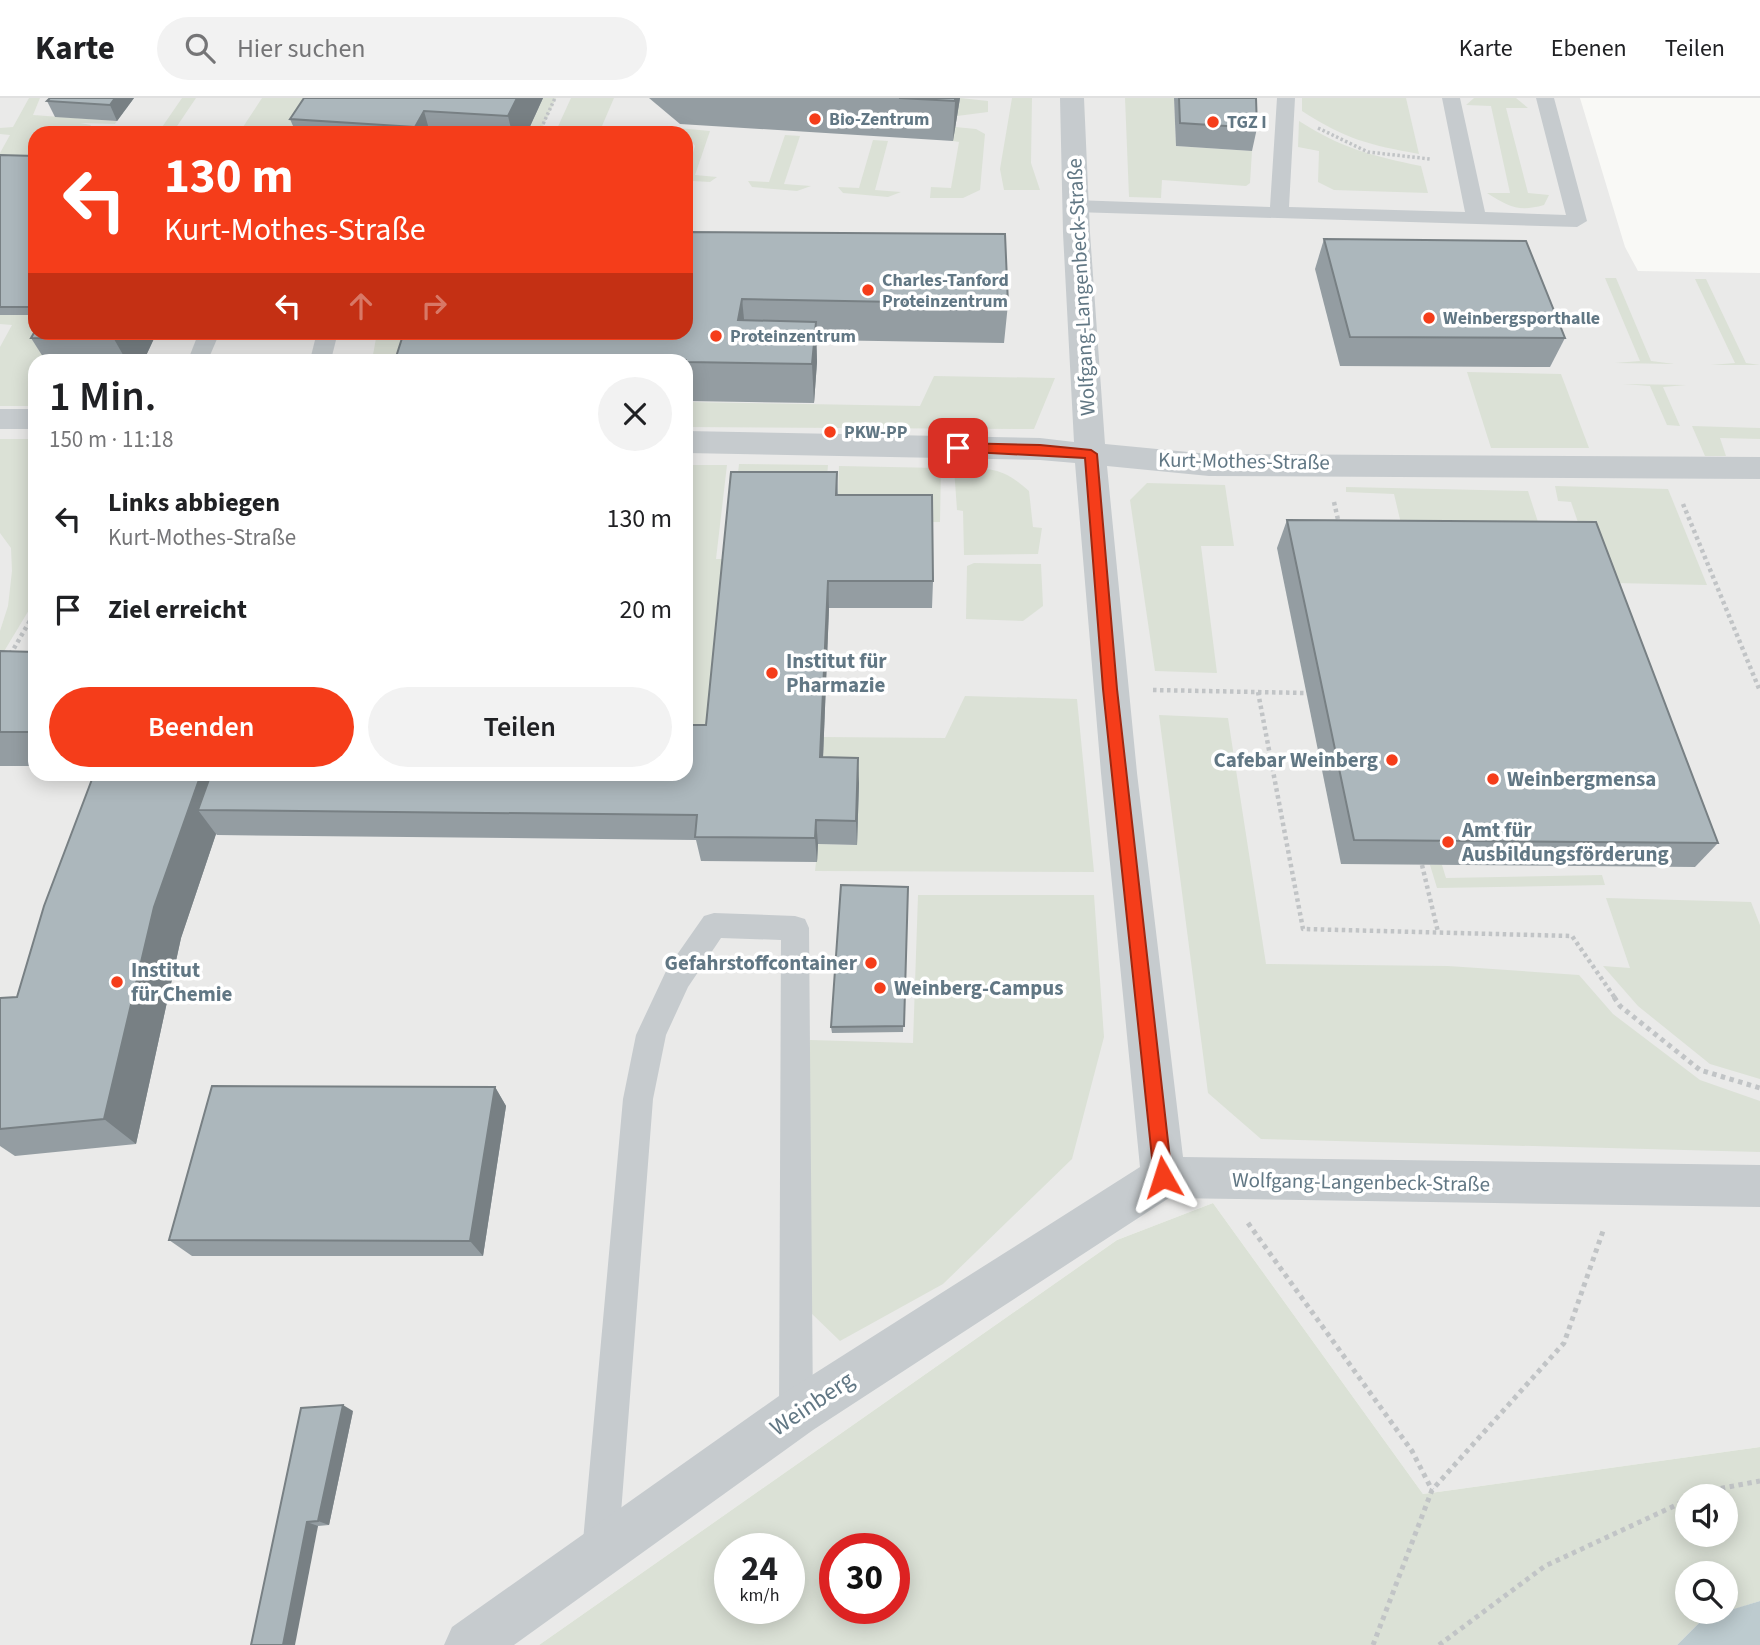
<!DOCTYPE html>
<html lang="de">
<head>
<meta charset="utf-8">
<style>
  :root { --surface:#fff; --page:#f2f2f2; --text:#202124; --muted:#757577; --line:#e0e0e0; --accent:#f53d1a }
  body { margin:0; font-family:"Source Sans 3",sans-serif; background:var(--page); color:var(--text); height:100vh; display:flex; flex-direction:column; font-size:26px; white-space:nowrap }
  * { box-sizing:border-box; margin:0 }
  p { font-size:23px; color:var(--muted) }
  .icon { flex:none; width:38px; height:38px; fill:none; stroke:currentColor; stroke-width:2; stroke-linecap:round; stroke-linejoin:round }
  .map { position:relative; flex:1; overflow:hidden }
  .drawer { position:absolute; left:28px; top:256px; width:665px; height:427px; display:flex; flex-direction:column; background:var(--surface); border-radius:21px; box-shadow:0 4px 18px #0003 }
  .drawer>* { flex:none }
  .hud { position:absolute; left:28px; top:28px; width:665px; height:214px; border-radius:21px; box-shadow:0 4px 18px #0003; background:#f53d1a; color:#fff; overflow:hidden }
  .tools { position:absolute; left:1675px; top:1386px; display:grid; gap:14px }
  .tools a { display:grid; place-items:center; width:63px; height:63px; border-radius:50%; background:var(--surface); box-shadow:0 4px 18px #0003; font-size:35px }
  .speed { position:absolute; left:714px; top:1435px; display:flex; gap:14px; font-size:35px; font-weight:700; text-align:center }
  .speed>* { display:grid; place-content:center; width:91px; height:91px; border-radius:50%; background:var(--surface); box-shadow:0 4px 18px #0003; line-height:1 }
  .speed small { font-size:18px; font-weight:400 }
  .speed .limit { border:10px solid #d22; background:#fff; color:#111 }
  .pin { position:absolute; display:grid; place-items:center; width:60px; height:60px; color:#fff; margin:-30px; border-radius:14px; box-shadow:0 4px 10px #0006 }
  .me { position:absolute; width:77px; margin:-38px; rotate:354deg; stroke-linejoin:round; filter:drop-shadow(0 0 5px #0008) }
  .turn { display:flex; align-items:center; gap:24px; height:147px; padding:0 21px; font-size:32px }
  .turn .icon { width:91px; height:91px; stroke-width:2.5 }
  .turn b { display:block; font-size:49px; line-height:60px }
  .lanes { display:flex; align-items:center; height:66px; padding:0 21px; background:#0003; justify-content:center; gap:35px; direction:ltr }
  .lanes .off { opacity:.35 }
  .round { display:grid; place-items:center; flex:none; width:74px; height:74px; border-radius:37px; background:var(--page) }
  .head { display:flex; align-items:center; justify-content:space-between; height:119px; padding:0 21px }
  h1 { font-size:42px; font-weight:600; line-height:52px }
  .action { display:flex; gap:14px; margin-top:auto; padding:14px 21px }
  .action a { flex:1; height:80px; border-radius:42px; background:var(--accent); color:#fff; font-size:28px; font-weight:600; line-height:80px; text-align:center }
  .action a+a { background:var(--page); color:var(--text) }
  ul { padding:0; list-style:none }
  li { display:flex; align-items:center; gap:21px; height:91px; padding:0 21px }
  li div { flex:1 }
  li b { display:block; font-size:26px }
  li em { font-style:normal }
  header { display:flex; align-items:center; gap:42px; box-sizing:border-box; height:98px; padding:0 35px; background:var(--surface); border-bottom:2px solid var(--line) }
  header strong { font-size:33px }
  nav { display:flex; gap:38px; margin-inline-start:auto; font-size:24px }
  .search { width:490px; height:63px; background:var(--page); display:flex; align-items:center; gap:18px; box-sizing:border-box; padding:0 24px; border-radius:38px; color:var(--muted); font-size:26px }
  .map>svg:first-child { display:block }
  .built { fill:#eaeae9; fill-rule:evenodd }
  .green { fill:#dbe1d6; fill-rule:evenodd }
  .water { fill:#bdcbcf }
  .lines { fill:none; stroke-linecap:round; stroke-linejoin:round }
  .path-far2 { stroke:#c1c4c6; stroke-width:3.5; stroke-dasharray:2.5 2.5; stroke-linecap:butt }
  .path-far1 { stroke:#c1c4c6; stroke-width:4.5; stroke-dasharray:3.5 3.5; stroke-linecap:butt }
  .path { stroke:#c1c4c6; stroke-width:5; stroke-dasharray:4.5 4.5; stroke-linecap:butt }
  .service { fill:#c6cbce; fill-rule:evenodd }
  .minor { fill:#c6cbce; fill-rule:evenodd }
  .wall { fill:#949da2 }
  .shaded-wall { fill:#788084 }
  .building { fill:#acb7bc; stroke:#788084; stroke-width:2 }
  .route { fill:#f53d1a; stroke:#9f2811; stroke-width:2 }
  .poi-dot { fill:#f53d1a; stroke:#fff; stroke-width:2.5 }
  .labels { text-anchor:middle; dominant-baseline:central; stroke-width:7; stroke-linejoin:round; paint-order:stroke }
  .far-poi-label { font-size:18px; font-weight:bold; fill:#617784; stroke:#fff; text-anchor:start }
  .street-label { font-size:21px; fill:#617784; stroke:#fff }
  .poi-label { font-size:21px; font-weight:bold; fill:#617784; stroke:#fff; text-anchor:start }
  .near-street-label { font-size:24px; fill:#617784; stroke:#fff }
</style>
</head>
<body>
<header>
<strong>Karte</strong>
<div class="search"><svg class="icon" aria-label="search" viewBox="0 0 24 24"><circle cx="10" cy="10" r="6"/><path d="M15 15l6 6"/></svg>Hier suchen</div>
<nav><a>Karte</a><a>Ebenen</a><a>Teilen</a></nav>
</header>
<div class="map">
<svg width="1760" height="1547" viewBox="0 0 1760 1547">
  <rect width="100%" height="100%" fill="#f9f9f6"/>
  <path class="built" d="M0,0H1580L1625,149L1638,173L1760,175V1349L1423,1396L1213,1105L1117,1142L539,1547H0ZM35,35H686V234H35ZM35,262H686V676H35Z"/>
  <g class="green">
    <path d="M29,0H40L33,17L117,23L115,26L80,25L91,27L88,32L47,29L42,35H35V66L0,65V55L10,37L0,36V30L13,29Z"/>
    <path d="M182,0H196L173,34L183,35H158Z"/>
    <path d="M262,0H310L288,35H239Z"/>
    <path d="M543,0H556L540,35H527Z"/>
    <path d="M571,0H614L599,35H555Z"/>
    <path d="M960,0L988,3V14L957,18Z"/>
    <path d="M1012,0H1032L1031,65L1040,92H1004L1000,71Z"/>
    <path d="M1125,0H1174L1176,48L1252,53L1250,85L1246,88L1162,82L1161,100L1129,99Z"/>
    <path d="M1302,0H1406L1419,56C1369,47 1345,41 1302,13Z"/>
    <path d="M1474,0H1516L1528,10H1506L1528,95L1549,97L1544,107C1519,114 1509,109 1487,95H1510L1491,8L1466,7Z"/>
    <path d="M1299,23C1341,50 1372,58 1421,68L1428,95L1334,92L1318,84L1319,53L1298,49Z"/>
    <path d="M955,29L976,31L985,36L980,92L963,100H930L931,89L951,90L959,44L953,43Z"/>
    <path d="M678,30L710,33L695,77L717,79L710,84L692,83L686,77L695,48L686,35Z"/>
    <path d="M785,37L800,38L784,86L811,88L797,93L752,89L748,83L769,84Z"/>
    <path d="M873,42L888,43L875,92L901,94L888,99L843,95L838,89L859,90Z"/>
    <path d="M1605,180H1616L1651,263L1675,266L1615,265L1640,263Z"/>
    <path d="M1695,181H1706L1746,265L1760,267H1711L1735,265Z"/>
    <path d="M0,217H35V234L52,262H35V308H0V249L12,227L0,226Z"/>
    <path d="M377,235H405L396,262H372Z"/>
    <path d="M1467,274L1561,276L1589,350H1491Z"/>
    <path d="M934,278L1055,280L1034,331L686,329V304L920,308Z"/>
    <path d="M1623,286L1686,287L1663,289L1680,328L1667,327L1650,288Z"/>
    <path d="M1692,328L1760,330V341L1720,340L1726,358H1705Z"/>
    <path d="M0,341H35V502L0,560V533L8,508L12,473L11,450L0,435Z"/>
    <path d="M739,366L828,367L825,403L735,402Z"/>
    <path d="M686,367H727L716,461H729L710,653H686Z"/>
    <path d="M839,368L941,370L940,424L837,425Z"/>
    <path d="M954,370C991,371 1001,368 1029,393L1033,429L1042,430L1038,456L964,457L963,413L957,412Z"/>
    <path d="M1147,385L1225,387L1234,448H1201L1217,575L1155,573L1130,402Z"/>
    <path d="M1555,388L1668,391L1707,487L1615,485L1581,433L1571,404L1558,403Z"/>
    <path d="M1346,389L1528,393L1547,452L1407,451L1394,396L1346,394Z"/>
    <path d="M974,465L1041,466L1043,508L1023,523L966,521L967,468Z"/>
    <path d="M965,598L1077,601L1094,774L815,773L818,746L856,747L822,685L823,639L945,640Z"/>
    <path d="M1159,617L1228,620L1266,866L1448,868L1579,877L1613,916L1700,982L1760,1003V1054L1261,1041L1208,995Z"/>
    <path d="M1430,767H1442L1446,780L1602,777L1605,787L1437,790Z"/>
    <path d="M918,797H1094L1104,939L1072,1061L943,1186L840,1243L810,1214V942L913,945Z"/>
    <path d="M1606,800L1751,804L1760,827V981L1710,966L1638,908L1603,868L1630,870Z"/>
    <path d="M1213,1105L1423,1396L1760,1349V1503L1726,1514V1475H1687V1514H1725L1704,1520L1677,1547H539L1117,1142ZM1687,1398H1726V1437H1687ZM730,1451H789V1510H730ZM835,1451H894V1510H835Z"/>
  </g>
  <path class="water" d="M1760,1503V1547H1677L1704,1520Z"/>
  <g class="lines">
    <g class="path-far2">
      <path d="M1318,30L1368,54L1430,61"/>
      <path d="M539,35L555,0"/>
    </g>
    <g class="path-far1">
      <path d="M1334,404L1339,426"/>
      <path d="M1683,406L1760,593"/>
      <path d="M0,566L13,552L35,514"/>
      <path d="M1153,592L1306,595"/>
      <path d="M1258,594L1303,831L1572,838L1615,900"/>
      <path d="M1422,767L1438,834"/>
    </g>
    <g class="path">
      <path d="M1614,899L1620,908L1700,972L1760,990"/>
      <path d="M1248,1125L1412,1353L1432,1392"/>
      <path d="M1695,1398L1707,1393L1760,1383"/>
      <path d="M1373,1547L1432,1392L1564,1245L1603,1133"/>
      <path d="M1439,1547L1545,1468L1687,1402"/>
    </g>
    <g class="service">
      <path d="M1277,0H1295L1289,109L1465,114L1442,0H1460L1485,114L1566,117L1536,0H1554L1587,123L1577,129L1074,114L1064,108L1074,102L1270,109Z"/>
      <path d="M199,234H220L208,262H188Z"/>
      <path d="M317,234H338L331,262H310Z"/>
      <path d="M714,815L795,818L805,821L809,830L813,1315L808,1327L796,1332L784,1327L779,1315L781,842L721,840L688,889L666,937L653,1001L618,1454L613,1467L600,1472L587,1467L582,1454L623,1001L636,937L667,871L704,818Z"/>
    </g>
    <g class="minor">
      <path d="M1060,0H1084L1090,135L1105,346L1209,356L1760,359V381L1209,378L1107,368L1137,675L1183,1059L1760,1067V1109L1169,1100L813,1332L514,1547H444L452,1529L779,1298L1140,1069L1101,675L1075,365L1040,362L686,355V333L1040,340L1074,344L1063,135Z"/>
      <rect x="0" y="311" width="35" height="20"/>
    </g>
  </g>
  <g class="wall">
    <path d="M134,0L117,23L55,19L47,3Z"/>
    <path d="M543,0L527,35H296L290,21Z"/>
    <path d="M649,0H960L953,43L680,26Z"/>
    <path d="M1174,0H1256L1257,30L1252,53L1176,48Z"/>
    <path d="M0,57L35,58V217H0Z"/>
    <path d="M686,134L1008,206L1004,245L816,242L817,264L814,305L686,303V262H397L396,259L686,234Z"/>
    <path d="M1324,141L1565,240L1550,269L1340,268L1315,171Z"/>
    <path d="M35,234H157L144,262H45L31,240Z"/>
    <path d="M837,374L838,397L933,483L932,510H829L823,659L859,685L857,747L818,746L817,764L701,763L696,742L217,737L216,736L181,840L136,1046L15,1058L0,1048V900L17,899L94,676L706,627Z"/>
    <path d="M1287,422L1718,745L1695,769L1341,766L1277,450Z"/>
    <path d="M0,553L35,554V668H0Z"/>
    <path d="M908,789L903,934L832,935L831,929Z"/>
    <path d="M495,989L506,1008L483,1158H192L169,1142Z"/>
    <path d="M353,1313L329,1427L318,1428L251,1547Z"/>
  </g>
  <g class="shaded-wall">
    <path d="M115,0H134L117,23L110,7Z"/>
    <path d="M517,0H543L527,35H512L508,18Z"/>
    <path d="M955,0H960L953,43L955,3Z"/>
    <path d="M424,13L430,35H417L415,29Z"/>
    <path d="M742,201L746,241L738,222Z"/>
    <path d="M816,224L817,264L814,305L812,266Z"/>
    <path d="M117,234H157L144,262H126L114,241Z"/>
    <path d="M828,483L829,510L822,685L820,659Z"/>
    <path d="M858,660L859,685L857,747L856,723Z"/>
    <path d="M201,676H236L198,712L216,736L181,840L136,1046L104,1021L154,809Z"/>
    <path d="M816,722L818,746L817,764L815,740Z"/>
    <path d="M495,989L506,1008L483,1158L470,1143Z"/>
    <path d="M343,1307L353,1313L329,1427L318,1423Z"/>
    <path d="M307,1424L318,1428L295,1547H283Z"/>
  </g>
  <g class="building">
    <path d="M50,0H115L110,7L47,3Z"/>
    <path d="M304,0H517L508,18L424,13L415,29L290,21Z"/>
    <path d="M899,0H955V3Z"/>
    <path d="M1179,0H1256L1257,30L1180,25Z"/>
    <path d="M0,57L35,58L34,209H0Z"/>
    <path d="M686,134L1005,136L1008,206L742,201L738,222L816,224L812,266L686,264V262H616L396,259L404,234H686Z"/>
    <path d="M1324,141L1526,143L1565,240L1350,239Z"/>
    <path d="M35,233V234H117L114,241L31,240Z"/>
    <path d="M731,374H837L836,397H932L933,483H828L820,659L858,660L856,723L816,722L815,740L695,739L697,717L198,712L211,676H686V627H706Z"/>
    <path d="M1287,422L1596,424L1718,745L1354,742Z"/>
    <path d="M0,553L35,554V634H0Z"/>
    <path d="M94,676H201L154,809L104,1021L0,1031V900L17,899L44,808Z"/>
    <path d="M841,787L908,789L904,928L831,929Z"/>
    <path d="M212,988L495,989L470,1143L169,1142Z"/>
    <path d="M343,1307L318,1423L307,1424L283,1547H251L301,1310Z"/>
  </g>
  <path class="route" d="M958,345L1040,347L1091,352L1097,356L1117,591L1172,1079L1170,1085L1163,1087L1157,1085L1154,1079L1103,591L1085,360L953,353L952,350Z"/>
  <g class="poi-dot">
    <circle cx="815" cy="21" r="7"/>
    <circle cx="1213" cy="24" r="7"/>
    <circle cx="868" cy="192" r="7"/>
    <circle cx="1429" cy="220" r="7"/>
    <circle cx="716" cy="238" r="7"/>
    <circle cx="830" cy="334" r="7"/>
    <circle cx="772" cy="575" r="7"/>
    <circle cx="1392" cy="662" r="7"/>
    <circle cx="1493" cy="681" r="7"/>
    <circle cx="1448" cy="744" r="7"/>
    <circle cx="871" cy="865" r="7"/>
    <circle cx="117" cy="884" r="7"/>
    <circle cx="880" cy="890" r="7"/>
  </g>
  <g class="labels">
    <g class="far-poi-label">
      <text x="829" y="21">Bio-Zentrum</text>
      <text x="1227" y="24">TGZ I</text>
      <text x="882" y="182">Charles-Tanford<tspan x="882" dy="21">Proteinzentrum</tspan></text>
      <text x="1443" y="220">Weinbergsporthalle</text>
      <text x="730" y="238">Proteinzentrum</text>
      <text x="844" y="334">PKW-PP</text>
    </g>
    <g class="street-label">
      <text transform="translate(1081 189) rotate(-93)">Wolfgang-Langenbeck-Straße</text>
      <text transform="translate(1244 363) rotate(1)">Kurt-Mothes-Straße</text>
      <text transform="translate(1361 1084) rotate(1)">Wolfgang-Langenbeck-Straße</text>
    </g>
    <g class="poi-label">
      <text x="786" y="563">Institut für<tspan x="786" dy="24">Pharmazie</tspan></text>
      <text x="1378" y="662" text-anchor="end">Cafebar Weinberg</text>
      <text x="1507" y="681">Weinbergmensa</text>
      <text x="1462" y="732">Amt für<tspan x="1462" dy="24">Ausbildungsförderung</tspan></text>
      <text x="857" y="865" text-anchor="end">Gefahrstoffcontainer</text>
      <text x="131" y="872">Institut<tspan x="131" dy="24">für Chemie</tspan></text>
      <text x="894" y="890">Weinberg-Campus</text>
    </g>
    <g class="near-street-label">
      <text transform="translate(812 1306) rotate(-34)">Weinberg</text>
    </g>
  </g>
</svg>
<div class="tools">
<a><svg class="icon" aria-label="sound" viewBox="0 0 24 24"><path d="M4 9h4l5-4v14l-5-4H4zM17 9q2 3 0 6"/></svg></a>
<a><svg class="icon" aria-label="search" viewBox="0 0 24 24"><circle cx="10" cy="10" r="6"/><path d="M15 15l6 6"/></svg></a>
</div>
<div class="speed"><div>24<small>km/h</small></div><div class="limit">30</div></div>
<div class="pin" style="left:958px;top:350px;background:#d93025"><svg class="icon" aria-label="arrive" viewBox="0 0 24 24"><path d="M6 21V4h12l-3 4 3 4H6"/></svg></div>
<svg class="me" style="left:1163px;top:1079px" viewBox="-20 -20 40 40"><path d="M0-17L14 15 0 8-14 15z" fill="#f53d1a" stroke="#fff" stroke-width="4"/></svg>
<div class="hud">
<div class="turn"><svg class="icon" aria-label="left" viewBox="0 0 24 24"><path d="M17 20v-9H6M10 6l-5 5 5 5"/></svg><div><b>130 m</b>Kurt-Mothes-Straße</div></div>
<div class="lanes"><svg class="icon" aria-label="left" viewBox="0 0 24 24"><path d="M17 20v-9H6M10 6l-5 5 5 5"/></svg><svg class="icon off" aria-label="ahead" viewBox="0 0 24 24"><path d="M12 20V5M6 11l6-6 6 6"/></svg><svg class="icon off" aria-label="right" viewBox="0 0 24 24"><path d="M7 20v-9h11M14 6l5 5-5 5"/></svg></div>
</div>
<section class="drawer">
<div class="head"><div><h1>1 Min.</h1><p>150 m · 11:18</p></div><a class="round"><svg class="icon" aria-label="close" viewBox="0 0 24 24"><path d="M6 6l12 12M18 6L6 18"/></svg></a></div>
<ul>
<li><svg class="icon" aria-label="left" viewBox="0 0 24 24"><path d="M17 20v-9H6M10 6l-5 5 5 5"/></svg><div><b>Links abbiegen</b><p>Kurt-Mothes-Straße</p></div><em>130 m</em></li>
<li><svg class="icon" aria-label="arrive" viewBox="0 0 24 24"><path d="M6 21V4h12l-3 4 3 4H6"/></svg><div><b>Ziel erreicht</b></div><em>20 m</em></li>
</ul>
<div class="action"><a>Beenden</a><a>Teilen</a></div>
</section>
</div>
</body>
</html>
